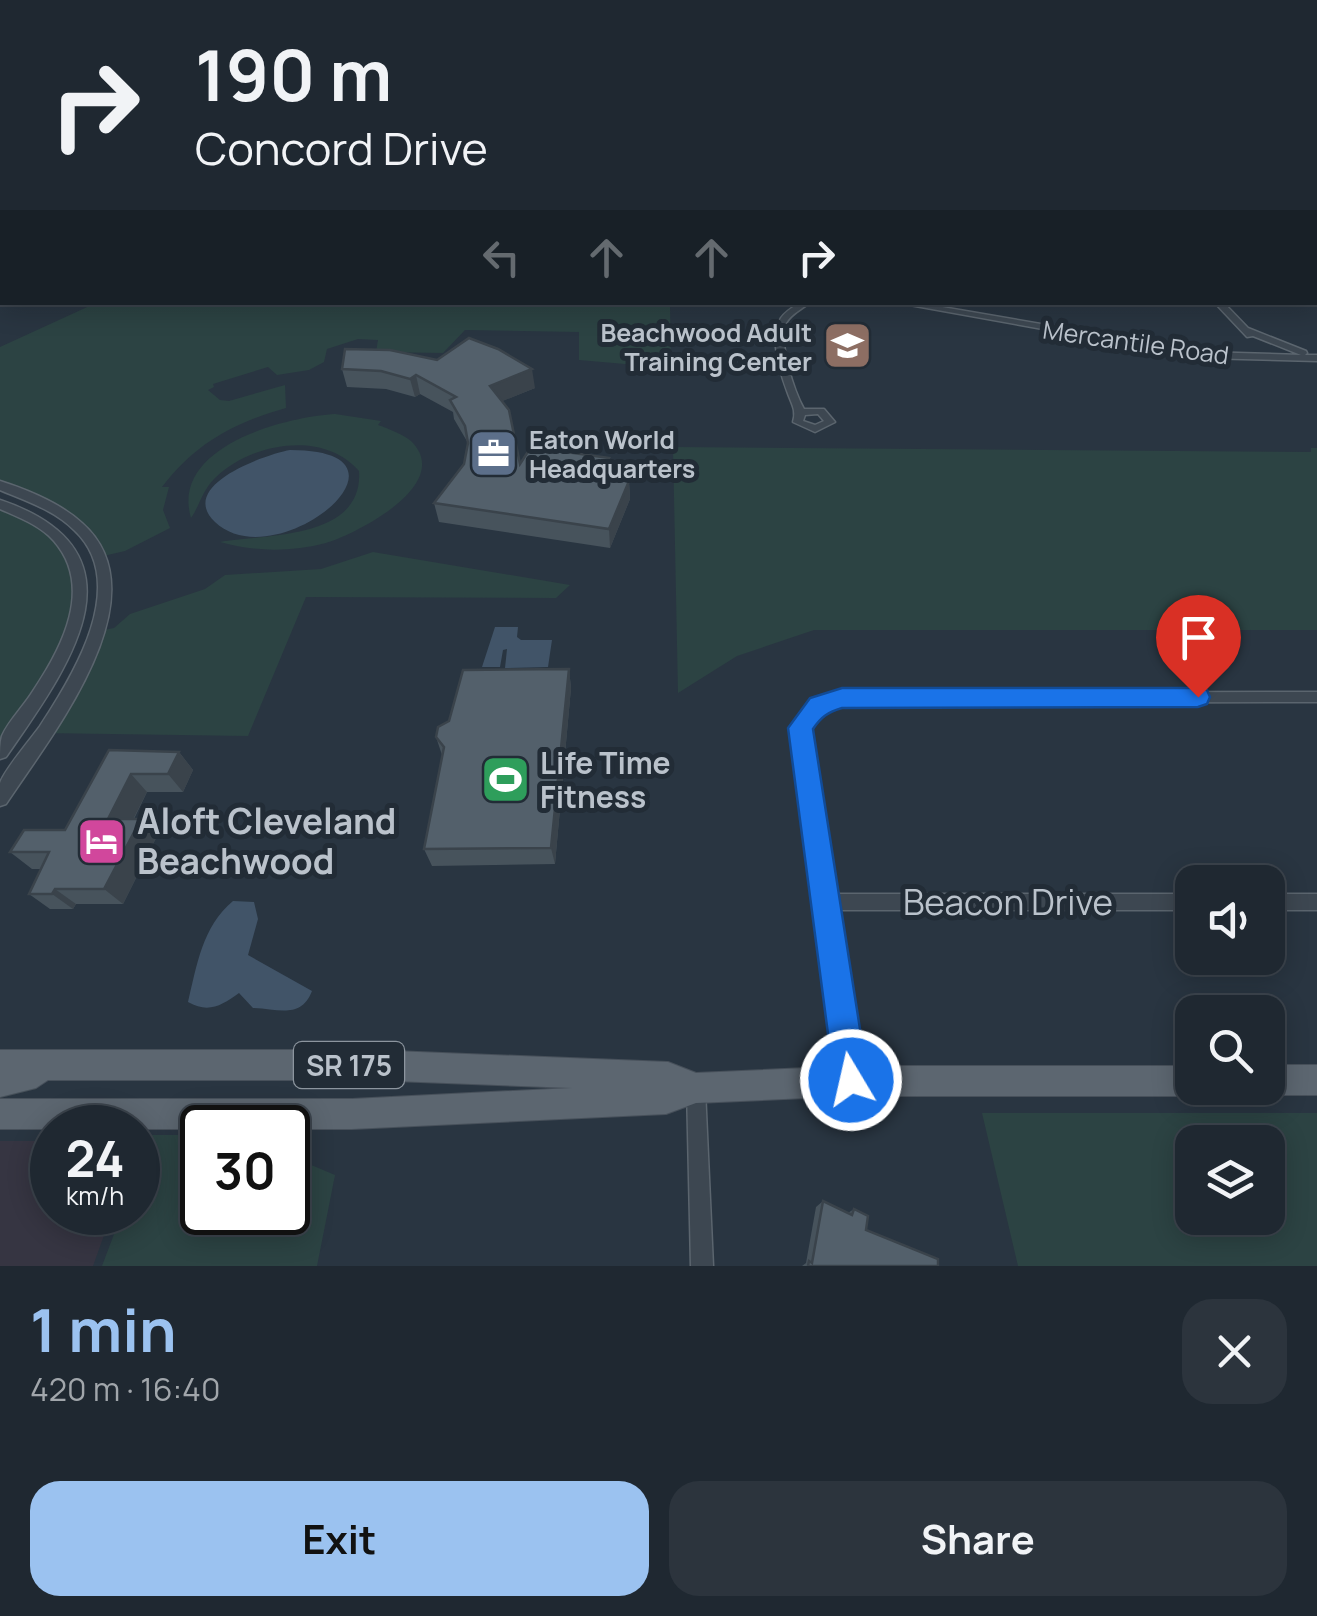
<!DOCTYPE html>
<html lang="en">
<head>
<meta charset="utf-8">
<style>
  :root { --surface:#1f2831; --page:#2c343d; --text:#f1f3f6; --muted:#a1a6ab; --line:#3c444d; --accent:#9bc2f0 }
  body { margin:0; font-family:Manrope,sans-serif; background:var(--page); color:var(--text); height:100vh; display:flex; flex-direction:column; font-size:38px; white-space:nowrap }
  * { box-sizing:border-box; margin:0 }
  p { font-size:32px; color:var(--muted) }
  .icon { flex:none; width:55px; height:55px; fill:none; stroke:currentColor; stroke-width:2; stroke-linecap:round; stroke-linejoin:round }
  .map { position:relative; height:1266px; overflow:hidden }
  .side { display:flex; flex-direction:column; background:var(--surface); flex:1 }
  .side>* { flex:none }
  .hud { position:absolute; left:0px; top:0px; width:1318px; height:305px; box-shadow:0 5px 25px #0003,0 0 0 2px var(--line); background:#1f2831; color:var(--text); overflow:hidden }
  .fabs { position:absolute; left:1175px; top:865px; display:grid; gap:20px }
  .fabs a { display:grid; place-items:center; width:110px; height:110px; border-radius:20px; background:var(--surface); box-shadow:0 5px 25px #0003,0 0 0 2px var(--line); font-size:50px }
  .speed { position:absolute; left:30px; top:1105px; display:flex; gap:20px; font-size:50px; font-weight:700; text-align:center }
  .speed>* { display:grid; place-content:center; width:130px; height:130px; border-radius:50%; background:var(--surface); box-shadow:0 5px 25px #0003,0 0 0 2px var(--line); line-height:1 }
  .speed small { font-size:25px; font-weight:400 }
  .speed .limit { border:5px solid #111; border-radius:15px; background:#fff; color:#111 }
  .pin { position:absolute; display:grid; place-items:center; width:85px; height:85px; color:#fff; margin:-102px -42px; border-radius:50% 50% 50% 0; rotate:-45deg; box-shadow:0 0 10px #0007 }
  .pin .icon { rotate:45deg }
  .me { position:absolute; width:110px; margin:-55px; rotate:351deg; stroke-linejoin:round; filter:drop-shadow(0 0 8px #0008) }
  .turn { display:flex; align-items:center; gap:35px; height:210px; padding:0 30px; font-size:45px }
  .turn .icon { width:130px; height:130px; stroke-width:2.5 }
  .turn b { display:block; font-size:70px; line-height:85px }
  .lanes { display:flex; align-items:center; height:95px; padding:0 30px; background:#0003; justify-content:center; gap:50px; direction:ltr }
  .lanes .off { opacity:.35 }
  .round { display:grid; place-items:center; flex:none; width:105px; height:105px; border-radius:30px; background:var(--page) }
  .overview { display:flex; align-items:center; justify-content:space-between; height:170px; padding:0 30px }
  h1 { font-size:60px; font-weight:700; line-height:75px; color:var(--accent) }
  .cta { display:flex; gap:20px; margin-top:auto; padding:20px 30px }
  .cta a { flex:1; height:115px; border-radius:30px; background:var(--accent); color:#111; font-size:40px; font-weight:700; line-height:115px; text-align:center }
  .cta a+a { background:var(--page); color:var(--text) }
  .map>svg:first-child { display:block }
  .medical { fill:#363542 }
  .green { fill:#2c4343; fill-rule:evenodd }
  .water { fill:#415468 }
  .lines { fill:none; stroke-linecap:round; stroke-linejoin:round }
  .minor-casing { stroke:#5b656e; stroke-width:3 }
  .tertiary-casing { stroke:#5b656e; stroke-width:3 }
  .primary-casing { stroke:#47505a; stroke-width:2 }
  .minor { fill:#3d4751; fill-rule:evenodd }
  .tertiary { fill:#3d4751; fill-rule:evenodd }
  .primary { fill:#5c6670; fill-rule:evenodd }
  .wall { fill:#47535c }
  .shaded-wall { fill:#3a434b }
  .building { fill:#53606b; stroke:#3a434b; stroke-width:2.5 }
  .route { fill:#1a73e8; stroke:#114b97; stroke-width:2.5 }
  .labels { text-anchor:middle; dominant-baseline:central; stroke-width:10; stroke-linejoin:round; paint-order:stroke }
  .far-poi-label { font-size:25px; font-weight:bold; fill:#bac2cb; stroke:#222c36; text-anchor:end }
  .far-street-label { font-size:25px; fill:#bac2cb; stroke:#222c36 }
  .shield { fill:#222c36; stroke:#8c959e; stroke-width:2.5 }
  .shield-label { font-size:28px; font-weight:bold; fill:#bac2cb }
  .poi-label { font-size:30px; font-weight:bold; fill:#bac2cb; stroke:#222c36; text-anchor:start }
  .near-poi-label { font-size:35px; font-weight:bold; fill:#bac2cb; stroke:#222c36; text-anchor:start }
  .near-street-label { font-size:35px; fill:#bac2cb; stroke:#222c36 }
</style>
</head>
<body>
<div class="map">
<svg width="1317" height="1266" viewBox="0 0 1317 1266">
  <rect width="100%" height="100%" fill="#293541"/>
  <path class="medical" d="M0,1141H52V1212L112,1213L93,1266H0Z"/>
  <g class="green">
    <path d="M670,302L671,368L579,360V332L465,330L443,353L376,352L378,340L358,339L327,349L324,362L309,370L277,375L268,367L213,384L214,387L208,390L220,400L229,401L285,385L286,408C233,423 195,444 162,487H169L163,510L170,528L125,551L99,557L65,516L0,485V347L96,303Z"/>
    <path d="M335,414L381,421L378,425C389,429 404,435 411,441C455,484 356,534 326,543C291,552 255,552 220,542C261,534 364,541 359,471C324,430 252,442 215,478C203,489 199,507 191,518C170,447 284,417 335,414Z"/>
    <path d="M673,447L1311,452V448H1317V630H814L737,656L678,693Z"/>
    <path d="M0,504L58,536L81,595L53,674L0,752Z"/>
    <path d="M373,552L570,585L556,598L306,597L248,736L41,733L99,631L114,628L130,614L205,589L225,575L321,569Z"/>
    <path d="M982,1113H1317V1266H1018ZM1192,1142H1268V1218H1192Z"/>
    <path d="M150,1135H198L194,1204L202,1206V1212H288V1162L297,1159L335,1175L317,1266H102L122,1213L138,1212V1169Z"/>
  </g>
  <g class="water">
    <path d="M290,450C434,450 276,580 215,522C176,485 267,454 290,450Z"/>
    <path d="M495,627H518L517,637L521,640H552L548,667L505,668L507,649L503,650L500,667H482Z"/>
    <path d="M233,901L254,902L258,919L248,955L312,991C301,1019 279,1009 253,1008L239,993C222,1005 209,1014 188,1002C197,965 202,927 233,901Z"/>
  </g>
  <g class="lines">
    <defs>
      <g id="minor">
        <path d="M801,302H811C803,308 791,314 786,323C778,343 794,391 804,409H824L835,422L815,432L793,422C797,410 791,403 787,391C780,372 769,337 781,318C786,311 793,307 801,302ZM818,414L824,421L815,425L803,421L805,415Z"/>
        <path d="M893,302H913L1204,352L1301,355L1253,336L1247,337L1214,302H1223L1248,328L1306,351L1307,353L1305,355H1317V361L1204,358Z"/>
        <path d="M1317,692V702L842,703L824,709L807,729L832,894H1192V910H835L860,1081L858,1088L851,1090L844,1088L842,1081L793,728L814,701L842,693Z"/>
        <rect x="1268" y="894" width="49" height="16"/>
        <path d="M696,1080L703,1082L705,1089L713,1266H691L687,1089L689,1082Z"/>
      </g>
      <g id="tertiary">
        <path d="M0,481C28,490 60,503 82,523C165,596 50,737 6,804L0,806C0,799 0,789 0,783C5,769 30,740 40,726C73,676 131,583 74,530C54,510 26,501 0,490Z"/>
        <path d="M0,500C155,552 67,669 6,757L0,759C0,752 0,743 2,736C9,720 24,706 33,691C62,648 94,587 54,541C40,525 18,517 0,509Z"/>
      </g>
      <g id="primary">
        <path d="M1315,183L1317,184V190L1315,189Z"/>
        <path d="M0,1050H369L668,1062L696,1073L851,1066H1192V1088H1204L1192,1096H851L696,1103L666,1114L352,1129H0V1099H352L572,1088L369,1080H48L36,1088L0,1097Z"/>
        <path d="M1268,1065H1317V1095H1268L1257,1091L1256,1088H1268Z"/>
      </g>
    </defs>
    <use href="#minor" class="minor-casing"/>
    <use href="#tertiary" class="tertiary-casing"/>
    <use href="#primary" class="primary-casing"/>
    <use href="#minor" class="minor"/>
    <use href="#tertiary" class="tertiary"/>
    <use href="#primary" class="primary"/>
  </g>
  <g class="wall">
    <path d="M345,349L535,388L502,401L520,464L629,481L630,499L610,548L439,522L434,503L464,464L468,443L454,419L453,412L420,394L415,397L386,389L347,387L342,369Z"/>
    <path d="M569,669L571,688L555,864L432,866L424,849L442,755L436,737Z"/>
    <path d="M109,750L179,752L193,770L183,792H147L134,819H141L157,836L123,904H76L73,909H50L29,894L41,869H32L10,852L65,830Z"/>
    <path d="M823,1201L848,1213L854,1209L866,1230L938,1266H802L806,1263L816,1207Z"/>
  </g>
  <g class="shaded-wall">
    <path d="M532,369L535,388L493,405L490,386Z"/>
    <path d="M416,375L420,394L415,397L410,379Z"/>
    <path d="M609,458L610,477L598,476Z"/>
    <path d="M629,481L630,499L610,548L609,529Z"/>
    <path d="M569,669L571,688L555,864L551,848Z"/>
    <path d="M179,752L193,770L183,792L168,774Z"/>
    <path d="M131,774L147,792L125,835L108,819Z"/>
    <path d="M141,819L157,836L123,904L104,889Z"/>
    <path d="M55,889L76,904L73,909L52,894Z"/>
  </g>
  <g class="building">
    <path d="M469,338L498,349L532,369L490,386L509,410L520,464L531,447L609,458L598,476L629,481L609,529L434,503L464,464L468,443L465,426L450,400L456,397L416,375L410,379L381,371L342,369L345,349L390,350L437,360Z"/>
    <path d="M569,669L551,848L424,849L444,747L436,737L438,727L449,721L463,670Z"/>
    <path d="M109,750L179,752L168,774H131L108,819H141L104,889H55L52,894H29L49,852H10L24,830H65Z"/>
    <path d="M823,1201L852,1215L854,1209L868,1216L866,1230L938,1259V1266H808L809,1261L812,1263Z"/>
  </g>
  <linearGradient id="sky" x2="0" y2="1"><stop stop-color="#171d24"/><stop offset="0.44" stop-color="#435165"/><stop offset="1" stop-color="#435165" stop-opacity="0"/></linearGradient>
  <rect width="1317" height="314" fill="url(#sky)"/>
  <path class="route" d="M842,688H1198L1207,690L1210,697L1207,704L1198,707L842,708C828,712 821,717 813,729L868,1080L863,1093L851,1098L839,1093L834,1080L788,728L810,698Z"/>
  <defs>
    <symbol id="school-square" viewBox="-11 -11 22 22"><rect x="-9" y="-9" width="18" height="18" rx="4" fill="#8d6e63" stroke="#222c36"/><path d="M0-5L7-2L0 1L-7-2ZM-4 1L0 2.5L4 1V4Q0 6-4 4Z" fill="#fff"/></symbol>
    <symbol id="office-square" viewBox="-11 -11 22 22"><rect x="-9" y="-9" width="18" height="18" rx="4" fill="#5c6f8a" stroke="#222c36"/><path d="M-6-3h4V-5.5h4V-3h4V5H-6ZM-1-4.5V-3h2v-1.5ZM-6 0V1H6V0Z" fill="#fff"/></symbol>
    <symbol id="stadium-square" viewBox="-11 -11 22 22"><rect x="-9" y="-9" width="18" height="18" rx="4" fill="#2e9e5b" stroke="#222c36"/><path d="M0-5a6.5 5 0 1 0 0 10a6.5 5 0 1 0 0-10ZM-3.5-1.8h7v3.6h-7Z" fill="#fff"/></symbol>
    <symbol id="hotel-square" viewBox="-11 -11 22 22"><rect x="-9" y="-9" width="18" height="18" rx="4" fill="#d1479c" stroke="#222c36"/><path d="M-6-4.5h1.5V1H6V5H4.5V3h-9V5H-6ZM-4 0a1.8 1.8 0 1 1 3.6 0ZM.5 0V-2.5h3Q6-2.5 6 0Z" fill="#fff"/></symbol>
  </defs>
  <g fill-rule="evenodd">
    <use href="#school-square" x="820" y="318" width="55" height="55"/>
    <use href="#office-square" x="466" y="426" width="55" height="55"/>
    <use href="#stadium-square" x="478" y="752" width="55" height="55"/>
    <use href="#hotel-square" x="74" y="814" width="55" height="55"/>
  </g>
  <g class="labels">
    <g class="far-poi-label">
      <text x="812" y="332">Beachwood Adult<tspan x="812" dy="29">Training Center</tspan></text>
      <text x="529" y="439" text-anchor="start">Eaton World<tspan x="529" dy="29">Headquarters</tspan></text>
    </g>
    <g class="far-street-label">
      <text transform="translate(1136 342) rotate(8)">Mercantile Road</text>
    </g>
    <rect class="shield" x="294" y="1042" width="110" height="46" rx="8"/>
    <g class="shield-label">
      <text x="349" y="1065">SR 175</text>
    </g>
    <g class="poi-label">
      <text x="540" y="762">Life Time<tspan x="540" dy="34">Fitness</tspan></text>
    </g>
    <g class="near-poi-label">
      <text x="137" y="821">Aloft Cleveland<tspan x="137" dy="40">Beachwood</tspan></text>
    </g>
    <g class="near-street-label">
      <text x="1008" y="902">Beacon Drive</text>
    </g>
  </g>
</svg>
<div class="fabs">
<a><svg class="icon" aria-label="sound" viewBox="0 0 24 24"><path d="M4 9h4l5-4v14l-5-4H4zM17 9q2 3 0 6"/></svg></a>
<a><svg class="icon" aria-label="search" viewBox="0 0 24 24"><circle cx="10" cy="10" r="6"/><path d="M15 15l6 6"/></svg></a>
<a><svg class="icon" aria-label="layers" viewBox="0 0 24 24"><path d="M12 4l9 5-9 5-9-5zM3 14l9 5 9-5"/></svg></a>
</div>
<div class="speed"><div>24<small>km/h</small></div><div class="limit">30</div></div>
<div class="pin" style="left:1198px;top:697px;background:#d93025"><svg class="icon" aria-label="arrive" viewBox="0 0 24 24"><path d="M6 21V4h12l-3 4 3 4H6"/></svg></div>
<svg class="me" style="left:851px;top:1080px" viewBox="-20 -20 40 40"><circle r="17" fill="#1a73e8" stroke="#fff" stroke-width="3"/><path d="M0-11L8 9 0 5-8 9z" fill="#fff"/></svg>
<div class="hud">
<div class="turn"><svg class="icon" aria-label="right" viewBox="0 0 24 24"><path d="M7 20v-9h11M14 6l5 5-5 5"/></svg><div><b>190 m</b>Concord Drive</div></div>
<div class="lanes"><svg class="icon off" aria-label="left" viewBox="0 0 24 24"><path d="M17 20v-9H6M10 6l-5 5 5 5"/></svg><svg class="icon off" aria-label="ahead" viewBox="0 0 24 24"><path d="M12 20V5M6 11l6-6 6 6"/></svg><svg class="icon off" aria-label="ahead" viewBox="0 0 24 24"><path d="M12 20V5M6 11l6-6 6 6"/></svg><svg class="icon" aria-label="right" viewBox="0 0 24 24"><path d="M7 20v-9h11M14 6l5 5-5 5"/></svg></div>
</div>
</div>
<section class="side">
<div class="overview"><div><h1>1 min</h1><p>420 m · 16:40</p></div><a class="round"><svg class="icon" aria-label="close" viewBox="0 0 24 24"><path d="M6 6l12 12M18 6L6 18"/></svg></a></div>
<div class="cta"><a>Exit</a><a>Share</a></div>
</section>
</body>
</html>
